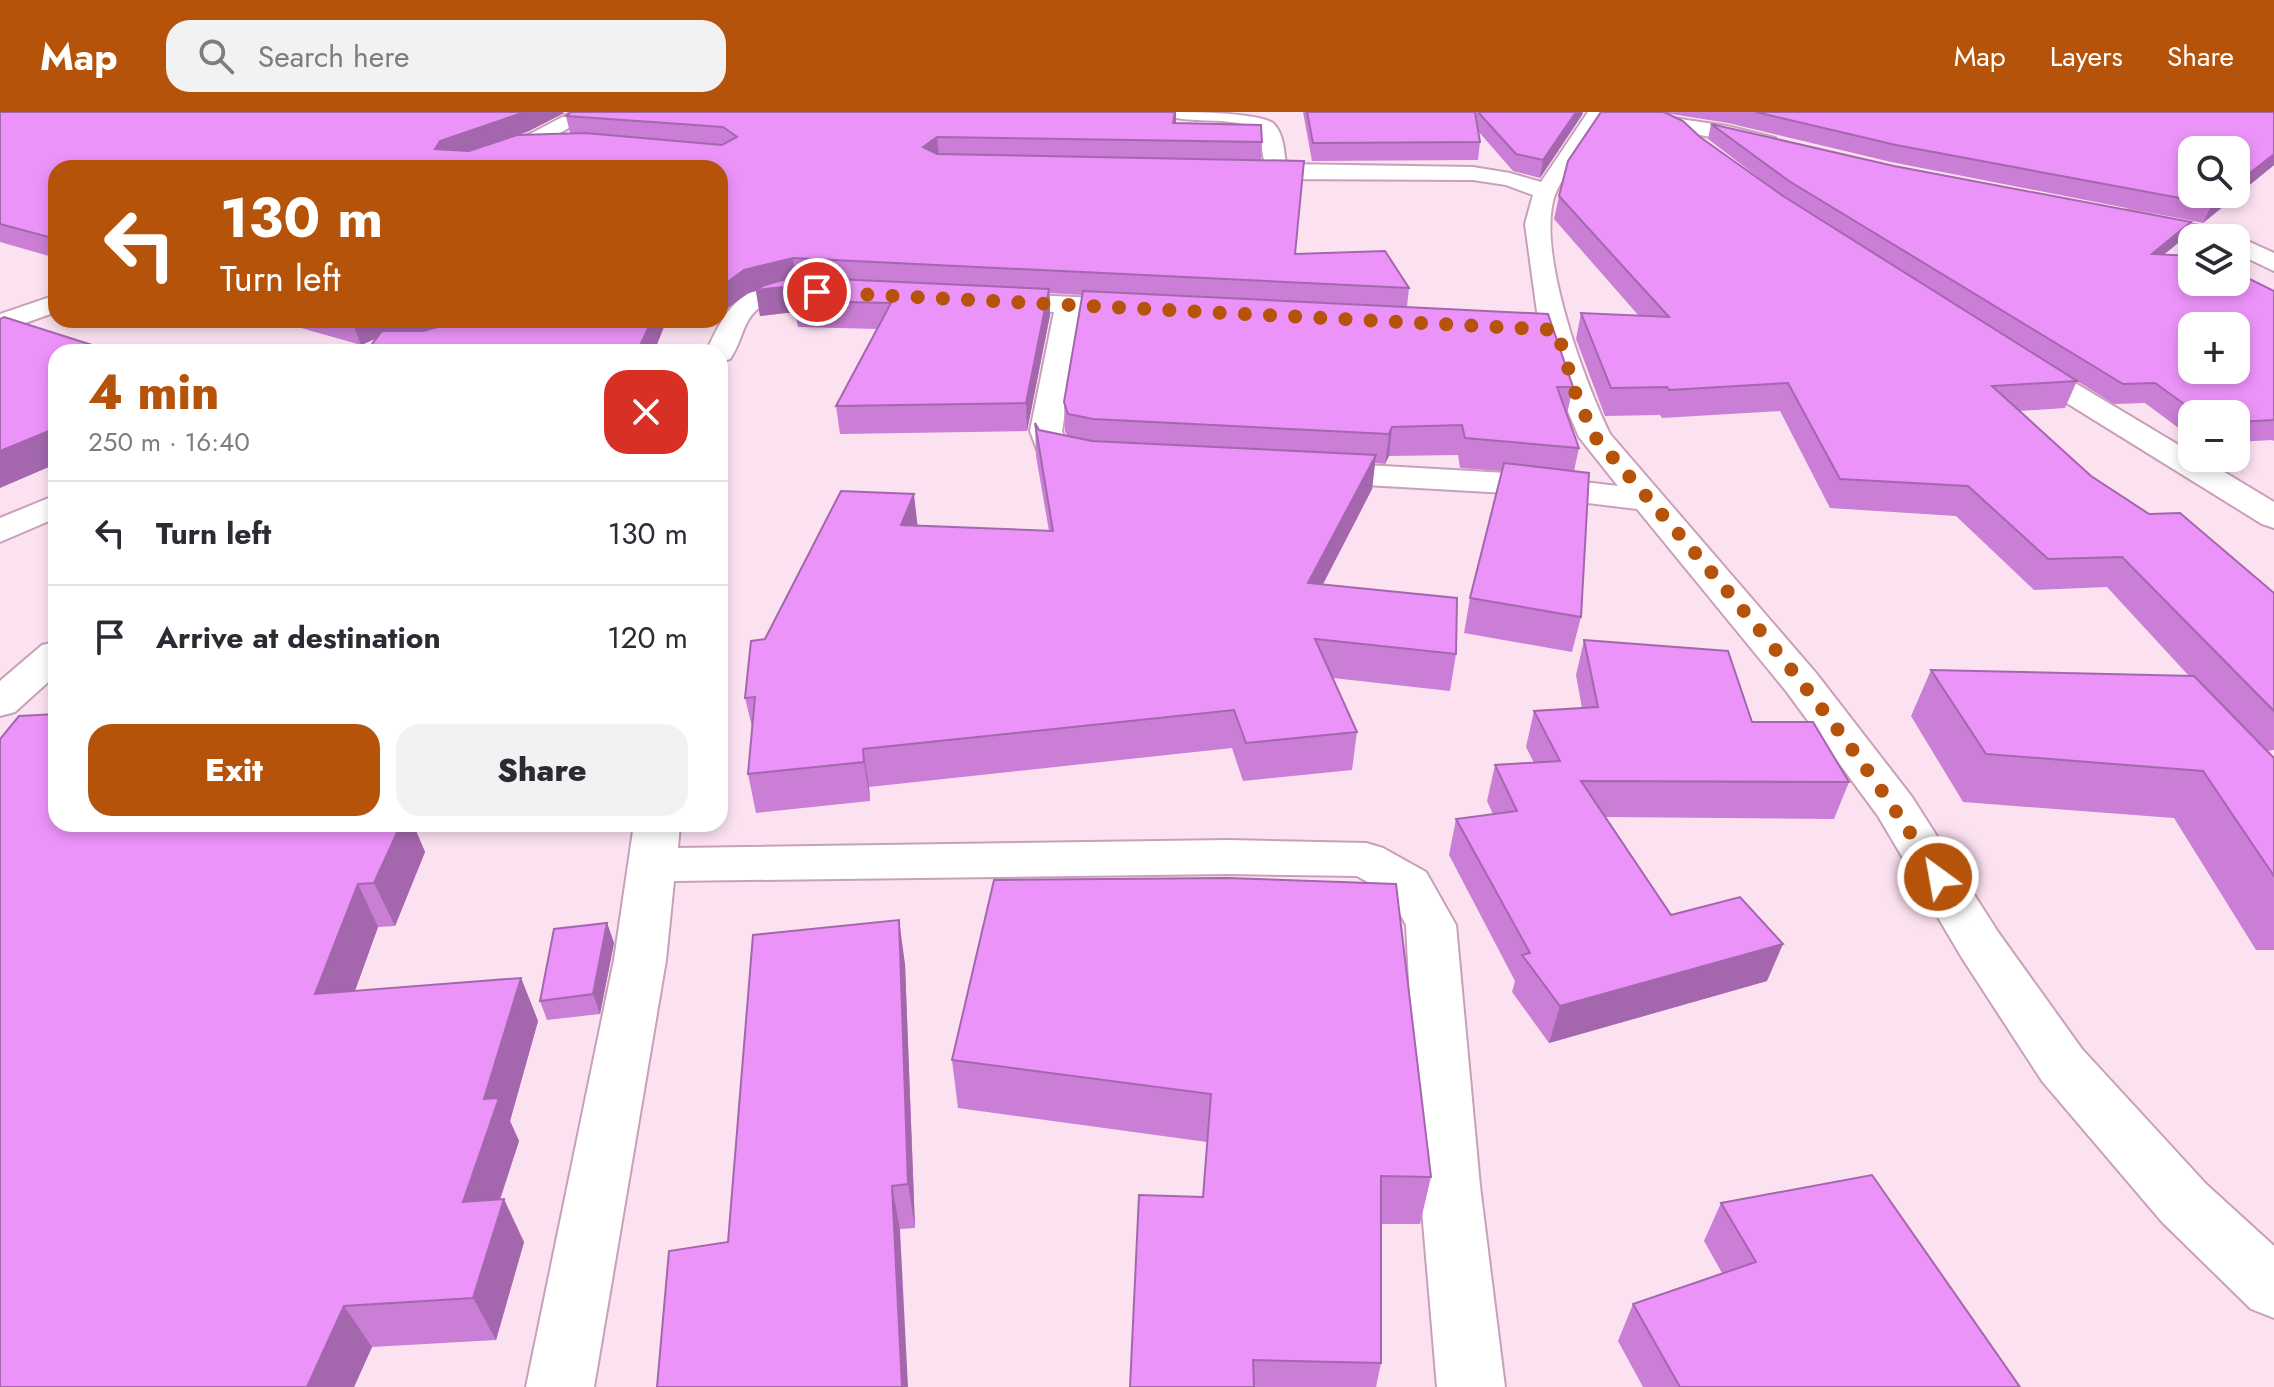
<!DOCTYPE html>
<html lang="en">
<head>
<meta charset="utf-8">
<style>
  :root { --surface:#fff; --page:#f2f2f3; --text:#2b2b33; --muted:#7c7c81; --line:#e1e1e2; --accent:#b45309 }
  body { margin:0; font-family:Jost,sans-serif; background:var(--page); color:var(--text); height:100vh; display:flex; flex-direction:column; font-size:30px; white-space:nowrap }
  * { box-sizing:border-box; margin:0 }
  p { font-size:26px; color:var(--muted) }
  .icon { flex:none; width:44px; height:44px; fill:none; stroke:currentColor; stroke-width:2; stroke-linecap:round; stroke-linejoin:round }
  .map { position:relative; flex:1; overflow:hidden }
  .details { position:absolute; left:48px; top:232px; width:680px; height:488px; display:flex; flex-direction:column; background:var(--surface); border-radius:24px; box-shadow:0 4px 12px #0003 }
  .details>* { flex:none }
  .top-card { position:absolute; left:48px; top:48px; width:680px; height:168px; border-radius:24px; box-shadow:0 4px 12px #0003; background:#b45309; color:#fff; overflow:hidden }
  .tools { position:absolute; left:2178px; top:24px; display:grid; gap:16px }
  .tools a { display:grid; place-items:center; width:72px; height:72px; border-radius:16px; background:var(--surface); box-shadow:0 4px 12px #0003; font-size:40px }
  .pin { position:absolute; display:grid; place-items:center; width:68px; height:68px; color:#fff; margin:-34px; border:4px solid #fff; border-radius:50%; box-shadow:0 2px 8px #0007 }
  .me { position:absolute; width:88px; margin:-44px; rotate:328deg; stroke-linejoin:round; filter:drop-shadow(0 0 6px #0008) }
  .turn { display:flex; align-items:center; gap:28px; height:168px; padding:0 40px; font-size:36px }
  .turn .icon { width:104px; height:104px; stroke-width:2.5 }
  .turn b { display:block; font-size:56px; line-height:68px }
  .round { display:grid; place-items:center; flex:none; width:84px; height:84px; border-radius:24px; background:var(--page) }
  .summary { display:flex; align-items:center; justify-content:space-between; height:136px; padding:0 40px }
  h1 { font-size:48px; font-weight:800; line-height:60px; color:var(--accent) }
  .cta { display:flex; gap:16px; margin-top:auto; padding:16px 40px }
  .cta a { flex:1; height:92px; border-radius:24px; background:var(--accent); color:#fff; font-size:32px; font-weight:800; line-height:92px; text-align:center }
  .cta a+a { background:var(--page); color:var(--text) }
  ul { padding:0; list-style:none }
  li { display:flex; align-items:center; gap:24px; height:104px; padding:0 40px; border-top:2px solid var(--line) }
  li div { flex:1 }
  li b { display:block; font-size:30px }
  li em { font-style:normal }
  header { display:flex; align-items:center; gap:48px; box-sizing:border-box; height:112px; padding:0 40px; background:var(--accent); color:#fff }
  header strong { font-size:38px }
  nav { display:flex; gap:44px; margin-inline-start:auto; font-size:28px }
  .search { width:560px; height:72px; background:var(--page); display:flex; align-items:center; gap:20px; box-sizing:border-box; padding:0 28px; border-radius:24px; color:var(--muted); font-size:30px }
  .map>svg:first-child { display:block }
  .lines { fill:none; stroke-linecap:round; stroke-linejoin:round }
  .minor-casing { stroke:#c9a0b9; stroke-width:4 }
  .minor { fill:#fff; fill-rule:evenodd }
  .wall { fill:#ca7ed5 }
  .shaded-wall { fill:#a467ae }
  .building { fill:#eb93f8; stroke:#a467ae; stroke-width:2; fill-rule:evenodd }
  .route { stroke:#b45309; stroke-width:14; stroke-dasharray:0 25.2 }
</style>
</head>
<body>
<header>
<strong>Map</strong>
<div class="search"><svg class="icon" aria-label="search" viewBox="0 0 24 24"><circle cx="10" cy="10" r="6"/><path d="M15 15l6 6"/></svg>Search here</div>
<nav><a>Map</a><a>Layers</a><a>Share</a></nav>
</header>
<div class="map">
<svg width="2274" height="1275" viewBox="0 0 2274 1275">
  <rect width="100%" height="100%" fill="#fce2f1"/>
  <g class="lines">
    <defs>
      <g id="minor">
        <path d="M572,0H597L544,30L475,56H444L447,51L530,22Z"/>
        <path d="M1163,0C1189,0 1255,0 1273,11C1284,22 1284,39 1286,52L1473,55L1510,61L1541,70L1588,0H1606C1596,27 1571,51 1557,78C1532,131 1585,271 1610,322L1816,561L1912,685L1998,820L2082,937L2206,1072L2274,1134V1206L2251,1197L2162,1110L2042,969L1962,846L1878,704L1786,579L1637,397L1506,381L1313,370L1301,367L1296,360L1301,353L1313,350L1506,361L1618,374L1579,325L1561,283L1537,200L1525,112L1533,83L1506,73L1473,68L1242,67L1231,60L1234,55L1265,53L1258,19C1233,1 1178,15 1163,0Z"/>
        <path d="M1660,4L1727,14L1775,26L1778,30L1768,36L1653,14L1650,10Z"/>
        <path d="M2129,98L2230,121L2274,141V159L2236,141V126L2192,127L2121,110L2117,105L2121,100Z"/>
        <path d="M795,171L824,174L828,180L824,186C799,192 765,180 749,207C741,220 739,235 730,247L720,250V240H706C728,192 740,175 795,171Z"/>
        <path d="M992,181L1139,188L1149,190L1153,196L1149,202L1139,204L1081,201L1062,319L1067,334L1100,341L1104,348L1100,355C1081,360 1060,353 1041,348L1030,319L1054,200L983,195L979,189L983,183Z"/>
        <path d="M56,183V200L0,220V202Z"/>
        <path d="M2020,241L2030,244L2192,341V346H2201L2274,390V416L2262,412L2010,256L2005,250L2010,244Z"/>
        <path d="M56,383V406L0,430V406Z"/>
        <path d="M56,530V563L15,600L0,604V569L42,533Z"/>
        <path d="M634,712H680L678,736L1228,728L1366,731L1383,736L1426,760L1456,813L1480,1074L1505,1275H1437L1420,1074L1406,813L1390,783L1357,764L1228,762L674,769L666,848L594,1275H526L614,848Z"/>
      </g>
    </defs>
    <use href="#minor" class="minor-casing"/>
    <use href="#minor" class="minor"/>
  </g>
  <g class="wall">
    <path d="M0,0L564,1L529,19L519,23L570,21L566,4L571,0H1176V11L1262,30L1261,48L1295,142L1409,176L1407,195L1573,275L1567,302L1579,336L1574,359L1581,505L1572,540L1464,521L1470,486L1502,359L1460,356L1458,343L1389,344L1385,352L1375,351L1372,377L1323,472L1456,542L1450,579L1333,566L1357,620L1352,658L1243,669L1232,636L869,675L870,689L756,701L748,662L752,615L745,586L765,527L918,413L1049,419L1036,344L1035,311L1039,318L1067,323L1065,319L1064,290L1082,183L1050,181V203L1027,319L840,322L836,294L878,217L798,215L795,200L760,204L756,179L748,181L729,195L56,56V146L0,130Z"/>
    <path d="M1303,0H1583L1582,3L1540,66L1513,59L1478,19L1480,30L1478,48L1312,49Z"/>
    <path d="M1601,0H2274V53L2203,111L1891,50L1728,11L1665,1L1776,79L1708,27L1711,12L1894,54L2191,110L2183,127L2164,142L2274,179V329L2272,328L2236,330V302H2192V326L2145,291L2114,292L2077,269L2065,296L2019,299L2091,364L2274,481V638L2267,639L2274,646V838H2256L2174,706L1963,690L1911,604L1931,558L2189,564L2107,475L2034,478L1956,404L1830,396L1780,299L1662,306L1660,303L1605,304L1576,227L1581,201L1639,204L1554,107L1559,84Z"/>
    <path d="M273,208H720L664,215L377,226L361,233Z"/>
    <path d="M1584,528L1752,610L1849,670L1834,707L1606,705L1671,803L1767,869L1549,931L1512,880L1515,869L1449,743L1456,707L1493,702L1487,689L1495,653L1534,651L1526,635L1534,599L1582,596L1576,563Z"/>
    <path d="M56,712H413L425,740L395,814L378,815L355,879L521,866L538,909L510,1009L519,1029L500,1088L524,1130L496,1228L372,1235L354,1275H0Z"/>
    <path d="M994,768L1431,1065L1420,1112H1381V1251L1376,1275H1130L1203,1085L1207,1030L958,996L952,948Z"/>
    <path d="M607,811L614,831L600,902L547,908L540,889Z"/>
    <path d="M905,852L915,1116L728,1130Z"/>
    <path d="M1721,1091L2020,1275H1643L1618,1229L1633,1192L1722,1161L1704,1129Z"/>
  </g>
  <g class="shaded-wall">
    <path d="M525,0H563L564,1L529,19L446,48L435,37L440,29Z"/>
    <path d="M1175,0H1176V9L1172,29L1173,11Z"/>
    <path d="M1576,0H1583L1582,3L1540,66L1543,48Z"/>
    <path d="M937,25L939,44L923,35Z"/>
    <path d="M2274,42V53L2203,111L2212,92L2224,82H2236V72Z"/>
    <path d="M2191,110L2183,127L2144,159L2152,142Z"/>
    <path d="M793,146L796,168L804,173L794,189L795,200L760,204L756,179L748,181L729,195L720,208V179L725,172L744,158Z"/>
    <path d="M1049,177L1050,203L1027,319L1026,291Z"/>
    <path d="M355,208H470L402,227L398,217L361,233L352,209Z"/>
    <path d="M652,208H720L664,215L654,240H637Z"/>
    <path d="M1392,315L1389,344L1385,352L1389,322Z"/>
    <path d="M56,316V352L0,376V339Z"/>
    <path d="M1376,343L1372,377L1305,507L1308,471Z"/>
    <path d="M914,382L918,417L901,413Z"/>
    <path d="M863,637L869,675L870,689L864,650Z"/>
    <path d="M401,712H413L425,740L395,814L374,771Z"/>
    <path d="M358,772L378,815L338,925L315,882Z"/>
    <path d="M899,808L905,852L915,1116L908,1072Z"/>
    <path d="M607,811L614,831L600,902L593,882Z"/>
    <path d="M1783,832L1767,869L1549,931L1560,894Z"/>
    <path d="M521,866L538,909L510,1009L519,1029L485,1132L463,1090L484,987Z"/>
    <path d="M892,1074L900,1118L908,1275H902Z"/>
    <path d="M504,1087L524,1130L496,1228L473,1186Z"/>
    <path d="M344,1194L372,1235L354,1275H307Z"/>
  </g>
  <g class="building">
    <path d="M0,0H525L440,29L435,37L469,39L517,23L585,21L722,33L737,25L723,15L566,4L571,0H1175L1173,11L1261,13L1262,30L937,25L923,35L937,42L1304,49L1295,142L1385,139L1409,176L793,146L744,158L725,172L720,179V56H56V127L0,112Z"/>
    <path d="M1307,0H1475L1480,30L1313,31Z"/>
    <path d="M1478,0H1576L1543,48L1516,42Z"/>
    <path d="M1601,0H1664L1683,9L1700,25L1783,84L2077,269L1992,274L2091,364L2149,402L2180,401L2274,481V599L2122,445L2048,447L1968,374L1840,367L1788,271L1669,278L1667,275L1611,276L1581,201L1669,205L1559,84L1568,49Z"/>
    <path d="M1756,0H2274V42L2236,72V38H2192V82H2224L2212,92L1896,33Z"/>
    <path d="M1711,12L1894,54L2191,110L2152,142L2192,144V170H2236V160L2274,179V308L2236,310V302H2198L2155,271L2123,272L1789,69ZM2192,214H2236V258H2192Z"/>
    <path d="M793,165L1049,177L1026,291L836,294L891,191L794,189L804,173L756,178L765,173Z"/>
    <path d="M1083,179L1548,202L1573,275H1557L1579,336L1465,326L1462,313L1392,315L1389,322L1093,307L1068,302L1064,290Z"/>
    <path d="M4,205L114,240H56V316L0,339V207Z"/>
    <path d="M463,208H652L637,240H366L382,219H423Z"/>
    <path d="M1035,311L1039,318L1092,329L1376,343L1308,471L1457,486L1456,542L1315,527L1357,620L1246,631L1234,598L863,637L864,650L748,662L755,585L745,586L751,529L765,527L841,379L914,382L901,413L1053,419Z"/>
    <path d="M1504,351L1589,361L1581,505L1470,486Z"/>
    <path d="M1584,528L1728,539L1752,610H1813L1849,670L1581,669L1671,803L1740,785L1783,832L1560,894L1522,843L1530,841L1456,707L1517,699L1495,653L1560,649L1534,599L1598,595Z"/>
    <path d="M1931,558L2194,564L2274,646V764L2203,659L1986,642Z"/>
    <path d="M56,602V712H401L374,771L358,772L315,882L521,866L484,987L499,986L463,1090L504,1087L473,1186L344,1194L307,1275H0V627L19,604Z"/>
    <path d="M1227,766L1396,772L1431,1065L1381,1064V1251L1253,1248L1254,1275H1130L1139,1083L1203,1085L1211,982L952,948L994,768Z"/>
    <path d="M899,808L908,1072L892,1074L902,1275H657L669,1139L728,1130L753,823Z"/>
    <path d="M607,811L593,882L540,889L554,817Z"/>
    <path d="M1872,1063L2020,1275H1680L1633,1192L1756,1150L1721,1091Z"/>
  </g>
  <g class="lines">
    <path class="route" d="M817,180L1557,218L1576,283L1595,325C1717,466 1841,606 1938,765"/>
  </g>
</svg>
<div class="tools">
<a><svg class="icon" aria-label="search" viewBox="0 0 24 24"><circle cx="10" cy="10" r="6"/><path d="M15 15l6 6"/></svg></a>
<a><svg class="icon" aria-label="layers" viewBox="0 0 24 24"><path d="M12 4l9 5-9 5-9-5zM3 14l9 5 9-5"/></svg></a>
<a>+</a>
<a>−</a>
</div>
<div class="pin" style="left:817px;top:180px;background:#d93025"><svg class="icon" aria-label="arrive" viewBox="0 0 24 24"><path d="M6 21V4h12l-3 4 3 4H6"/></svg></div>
<svg class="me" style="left:1938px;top:765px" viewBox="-20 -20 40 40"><circle r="17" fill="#b45309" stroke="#fff" stroke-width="3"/><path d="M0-11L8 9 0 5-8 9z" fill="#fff"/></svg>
<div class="top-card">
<div class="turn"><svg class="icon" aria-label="left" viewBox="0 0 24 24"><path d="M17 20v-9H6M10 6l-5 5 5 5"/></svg><div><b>130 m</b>Turn left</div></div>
</div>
<section class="details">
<div class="summary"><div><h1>4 min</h1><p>250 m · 16:40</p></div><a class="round" style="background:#d93025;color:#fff"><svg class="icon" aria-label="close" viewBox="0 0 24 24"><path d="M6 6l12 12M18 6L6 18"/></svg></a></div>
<ul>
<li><svg class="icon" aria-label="left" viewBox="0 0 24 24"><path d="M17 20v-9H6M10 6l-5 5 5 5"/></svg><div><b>Turn left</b></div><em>130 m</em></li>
<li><svg class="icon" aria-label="arrive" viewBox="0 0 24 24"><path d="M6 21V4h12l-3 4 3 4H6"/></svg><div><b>Arrive at destination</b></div><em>120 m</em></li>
</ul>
<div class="cta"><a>Exit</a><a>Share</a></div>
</section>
</div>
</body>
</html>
